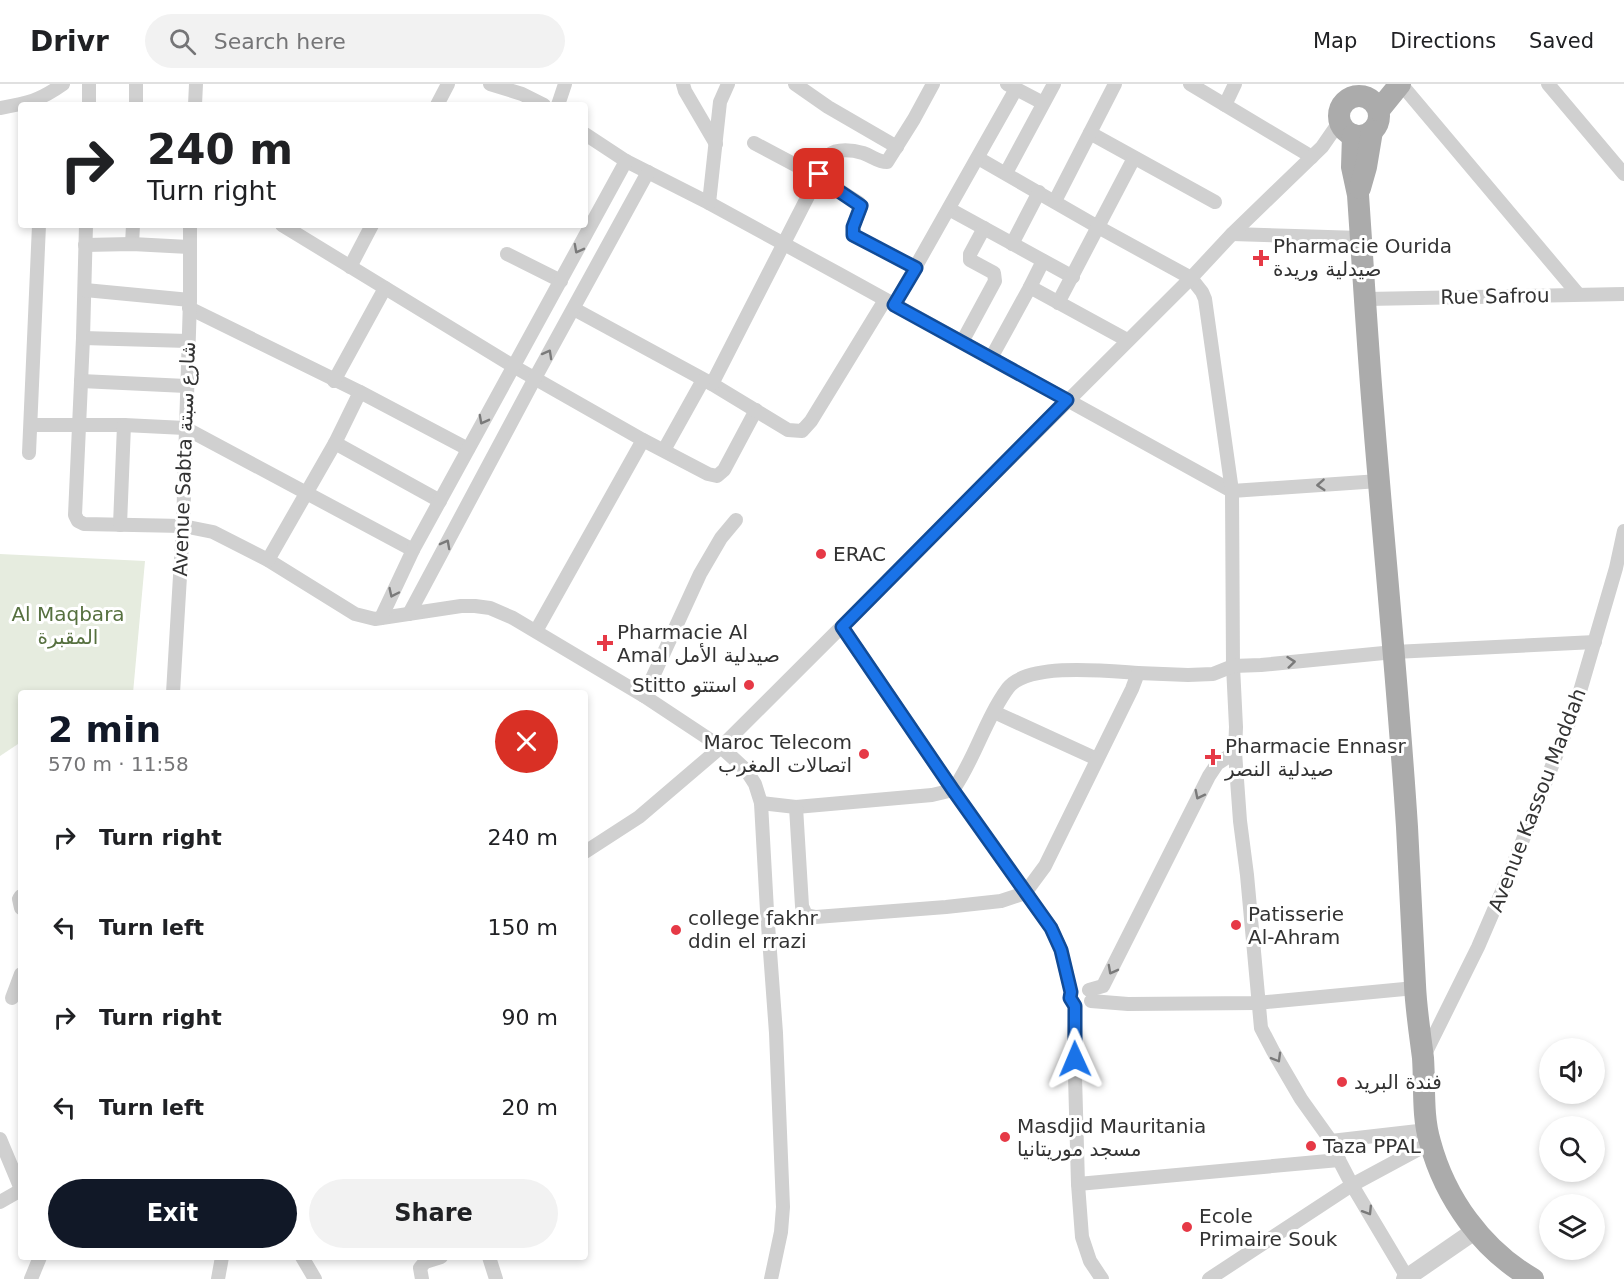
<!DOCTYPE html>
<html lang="en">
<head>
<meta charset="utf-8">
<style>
  :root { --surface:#fff; --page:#f2f2f2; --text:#202124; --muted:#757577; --line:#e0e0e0; --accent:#111827 }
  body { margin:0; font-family:"DejaVu Sans",Vazirmatn,sans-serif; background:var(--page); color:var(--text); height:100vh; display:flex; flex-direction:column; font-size:22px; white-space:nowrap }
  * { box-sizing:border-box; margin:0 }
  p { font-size:20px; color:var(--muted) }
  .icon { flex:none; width:33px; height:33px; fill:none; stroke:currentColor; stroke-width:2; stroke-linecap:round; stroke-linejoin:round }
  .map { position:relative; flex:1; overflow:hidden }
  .sheet { position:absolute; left:18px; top:606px; width:570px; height:570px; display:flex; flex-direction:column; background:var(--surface); border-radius:6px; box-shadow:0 3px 9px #0003 }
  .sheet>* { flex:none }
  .top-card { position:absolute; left:18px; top:18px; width:570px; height:126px; border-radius:6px; box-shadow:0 3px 9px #0003; background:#fff; color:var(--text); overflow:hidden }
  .fabs { position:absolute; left:1539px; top:954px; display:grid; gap:12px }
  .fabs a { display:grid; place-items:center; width:66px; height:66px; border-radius:50%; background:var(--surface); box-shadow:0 3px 9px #0003; font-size:30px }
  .pin { position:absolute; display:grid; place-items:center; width:51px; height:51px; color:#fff; margin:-26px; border-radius:12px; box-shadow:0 3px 9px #0006 }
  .me { position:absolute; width:66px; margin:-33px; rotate:359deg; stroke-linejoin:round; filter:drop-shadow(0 0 4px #0008) }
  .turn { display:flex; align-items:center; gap:21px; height:126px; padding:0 30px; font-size:27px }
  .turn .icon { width:78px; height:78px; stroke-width:2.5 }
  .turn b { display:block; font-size:42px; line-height:51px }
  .round { display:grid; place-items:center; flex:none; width:63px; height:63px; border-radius:32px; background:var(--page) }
  .headline { display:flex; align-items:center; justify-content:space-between; height:102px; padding:0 30px }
  h1 { font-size:36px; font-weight:700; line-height:45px; color:var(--accent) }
  .primary-button { display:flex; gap:12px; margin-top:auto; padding:12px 30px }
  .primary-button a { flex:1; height:69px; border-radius:36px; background:var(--accent); color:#fff; font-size:24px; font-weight:700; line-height:69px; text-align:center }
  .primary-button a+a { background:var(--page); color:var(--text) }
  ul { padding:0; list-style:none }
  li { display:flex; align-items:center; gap:18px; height:90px; padding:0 30px }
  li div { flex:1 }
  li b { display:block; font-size:22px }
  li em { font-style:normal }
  header { display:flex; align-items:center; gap:36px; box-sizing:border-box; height:84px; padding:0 30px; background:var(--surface); border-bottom:2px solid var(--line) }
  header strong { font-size:28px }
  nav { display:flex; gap:33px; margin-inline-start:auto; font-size:21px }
  .search { width:420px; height:54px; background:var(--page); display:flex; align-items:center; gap:15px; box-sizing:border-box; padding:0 21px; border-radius:33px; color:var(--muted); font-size:22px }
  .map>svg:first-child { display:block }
  .green { fill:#e6ecdf }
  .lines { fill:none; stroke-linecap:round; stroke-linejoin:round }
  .minor { stroke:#d0d0d0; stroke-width:14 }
  .tertiary { stroke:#d0d0d0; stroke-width:18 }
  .primary { stroke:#ababab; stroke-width:22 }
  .oneway { stroke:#7a7a7a }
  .route-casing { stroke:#114b97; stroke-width:15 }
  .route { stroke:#1a73e8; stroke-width:10 }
  .poi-dot { fill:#e63946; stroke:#fff; stroke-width:2 }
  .labels { text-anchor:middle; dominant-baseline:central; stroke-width:6; stroke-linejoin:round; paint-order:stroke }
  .poi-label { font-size:20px; fill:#333; stroke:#fff; text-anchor:start }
  .street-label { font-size:20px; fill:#333; stroke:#fff }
  .park-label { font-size:20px; fill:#56703f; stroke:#fff }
</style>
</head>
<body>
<header>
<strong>Drivr</strong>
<div class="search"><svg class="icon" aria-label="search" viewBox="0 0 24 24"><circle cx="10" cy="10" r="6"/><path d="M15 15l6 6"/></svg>Search here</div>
<nav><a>Map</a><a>Directions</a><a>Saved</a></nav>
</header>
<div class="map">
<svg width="1624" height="1195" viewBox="0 0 1624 1195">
  <rect width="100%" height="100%" fill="#fff"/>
  <path class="green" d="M0,470L145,477L133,609H21V658L0,672Z"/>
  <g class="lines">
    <g class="minor">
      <path d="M490,0L522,10L544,21"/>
      <path d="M683,0L685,7L716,60"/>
      <path d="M795,0L828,23L897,63"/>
      <path d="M1007,0L1043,19"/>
      <path d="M1190,0L1312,73"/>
      <path d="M1401,0L1578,210"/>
      <path d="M1548,0L1624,90"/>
      <path d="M89,21V0"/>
      <path d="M136,21V0"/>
      <path d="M195,21L196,0"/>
      <path d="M437,21L448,0"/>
      <path d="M558,21L565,0"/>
      <path d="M1225,21L1235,0"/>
      <path d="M0,24C28,19 39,17 63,0"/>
      <path d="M1090,49L1215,118"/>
      <path d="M585,50L626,77L709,119L839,190L1232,407L1379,397"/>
      <path d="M754,59L818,93L859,119L861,123L853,143V151L916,184"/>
      <path d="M978,74L1098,143L1191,194L1202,208L1205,215L1232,407L1233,582L1236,643L1235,668L1240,737L1247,791L1261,944L1273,967L1301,1015L1331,1057L1339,1076L1352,1101L1408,1195"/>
      <path d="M1006,89L1054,0"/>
      <path d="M1055,117L1115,0"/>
      <path d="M709,119L720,18L728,0"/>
      <path d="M949,125L1073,193"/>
      <path d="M86,141L83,254L75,431L78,437L84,440L183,442L213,448L268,476L355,530L375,535L461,522H475L490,524L513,534L644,612L721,663L746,686L755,700L761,719L767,827L776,949L783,1123L781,1148L771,1195"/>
      <path d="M282,141L513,282L643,356L708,390L717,392L724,386L756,326"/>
      <path d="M1232,150L1361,154"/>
      <path d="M132,160L133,141"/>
      <path d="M1012,160L1039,108"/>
      <path d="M85,161L132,160L189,163"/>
      <path d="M507,170L561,197"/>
      <path d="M350,183L372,141"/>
      <path d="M1030,203L1043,177"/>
      <path d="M85,206L190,216"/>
      <path d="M1366,215L1624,210"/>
      <path d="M1058,219L1134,74"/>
      <path d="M894,221L1016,5"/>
      <path d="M189,224L360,308L468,365"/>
      <path d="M574,225L712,300L788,346L802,347L811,337L885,216"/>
      <path d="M83,254L188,257"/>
      <path d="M962,258L995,197L994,189L970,176V170L984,144"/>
      <path d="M991,274L1030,203L1127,256"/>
      <path d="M81,297L186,302"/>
      <path d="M334,297L385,204"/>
      <path d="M712,300L829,71C837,64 853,66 863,69C872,72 878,78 887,78L914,35L933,0"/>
      <path d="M31,341H124L185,344L413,466"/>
      <path d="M335,359L440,417"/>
      <path d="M664,366L703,296"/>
      <path d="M29,369L39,141"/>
      <path d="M120,441L124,341"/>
      <path d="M268,476L335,359L360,308"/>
      <path d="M409,530L535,294L648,88"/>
      <path d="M381,534L413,466L626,77"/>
      <path d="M842,543L953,706L1051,844L1061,866L1071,908"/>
      <path d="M536,547L643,356"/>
      <path d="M173,609L183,442L190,216V141"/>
      <path d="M644,612L700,490L721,454L736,436"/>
      <path d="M994,628L1097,675"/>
      <path d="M761,719L796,723L932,711L953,706C975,675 985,635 1008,604C1028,578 1108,587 1138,589"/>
      <path d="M796,723L802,822L806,831L816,833L946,823L1001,817L1025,809L1045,782L1132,605L1138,589L1188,591L1213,590L1233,582L1261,581L1394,568L1595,558"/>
      <path d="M585,768L639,733L721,663L1191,194L1232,150L1322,63L1340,37"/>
      <path d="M21,812L19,815L21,824"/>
      <path d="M1089,906L1103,902L1209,692L1217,680L1235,668"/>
      <path d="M12,914L21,890"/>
      <path d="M1091,917L1128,920L1257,919L1415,904"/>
      <path d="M1075,922L1074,956L1078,1100L1082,1153L1090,1177L1102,1195"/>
      <path d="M1425,970L1478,863L1509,791L1576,621L1616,484L1624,447"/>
      <path d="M0,1055L21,1105"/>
      <path d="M1331,1057L1427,1046"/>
      <path d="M1078,1100L1339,1076"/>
      <path d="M0,1118L21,1106"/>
      <path d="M302,1173L315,1195"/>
      <path d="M489,1173L496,1195"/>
      <path d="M31,1195L40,1173"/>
      <path d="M218,1195L222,1173"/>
      <path d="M422,1195L420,1184L425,1178L441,1173"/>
      <path d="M1209,1195L1352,1101L1430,1059"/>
    </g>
    <path class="tertiary" d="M1405,1195L1476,1146"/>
    <g class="primary">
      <circle cx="1359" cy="32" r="20"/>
      <path d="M1379,26L1400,0"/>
      <path d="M1353,51L1352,83L1358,111C1363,183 1367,254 1373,326C1384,465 1398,603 1407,743C1410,795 1412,848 1415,901C1416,925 1420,950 1423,974C1425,1002 1422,1032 1430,1058C1445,1114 1482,1166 1533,1195"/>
      <path d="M1360,104L1366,83L1372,47"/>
    </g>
  </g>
  <defs><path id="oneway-chevron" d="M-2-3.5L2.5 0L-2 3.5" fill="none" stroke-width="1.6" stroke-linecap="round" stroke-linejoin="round" transform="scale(1.5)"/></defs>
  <g class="oneway">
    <use href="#oneway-chevron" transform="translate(578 165) rotate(118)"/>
    <use href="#oneway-chevron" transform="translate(548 270) rotate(-61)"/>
    <use href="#oneway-chevron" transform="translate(483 336) rotate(118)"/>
    <use href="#oneway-chevron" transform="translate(1321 401) rotate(176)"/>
    <use href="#oneway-chevron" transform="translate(446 460) rotate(-62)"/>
    <use href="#oneway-chevron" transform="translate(393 509) rotate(115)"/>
    <use href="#oneway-chevron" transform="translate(1291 578) rotate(-6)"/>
    <use href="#oneway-chevron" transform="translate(1199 711) rotate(117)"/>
    <use href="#oneway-chevron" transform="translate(1112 886) rotate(118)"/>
    <use href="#oneway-chevron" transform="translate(1277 974) rotate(60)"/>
    <use href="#oneway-chevron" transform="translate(1368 1127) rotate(58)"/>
  </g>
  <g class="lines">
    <defs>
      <path id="route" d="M819,90L818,93L861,122L853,143V151L916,184L894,221L1067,316L842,543L953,706L1051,844L1061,866L1071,908L1070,914L1075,922V975"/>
    </defs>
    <use href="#route" class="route-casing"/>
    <use href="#route" class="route"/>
  </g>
  <g class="poi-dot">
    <path d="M1258 165h6v6h6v6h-6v6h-6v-6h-6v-6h6z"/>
    <circle cx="821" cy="470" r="6"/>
    <path d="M602 550h6v6h6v6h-6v6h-6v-6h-6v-6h6z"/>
    <circle cx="749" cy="601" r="6"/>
    <circle cx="864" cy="670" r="6"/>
    <path d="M1210 664h6v6h6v6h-6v6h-6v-6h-6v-6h6z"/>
    <circle cx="1236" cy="841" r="6"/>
    <circle cx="676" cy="846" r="6"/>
    <circle cx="1342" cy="998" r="6"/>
    <circle cx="1005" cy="1053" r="6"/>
    <circle cx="1311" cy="1062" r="6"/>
    <circle cx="1187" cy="1143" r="6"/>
  </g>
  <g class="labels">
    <g class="poi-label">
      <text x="1273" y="162">Pharmacie Ourida<tspan x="1273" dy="23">صيدلية وريدة</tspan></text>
      <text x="833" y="470">ERAC</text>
      <text x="617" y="548">Pharmacie Al<tspan x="617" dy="23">Amal صيدلية الأمل</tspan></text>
      <text x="737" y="601" text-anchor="end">Stitto استتو</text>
      <text x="852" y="658" text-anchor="end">Maroc Telecom<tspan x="852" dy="23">اتصالات المغرب</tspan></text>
      <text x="1225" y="662">Pharmacie Ennasr<tspan x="1225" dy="23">صيدلية النصر</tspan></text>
      <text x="1248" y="830">Patisserie<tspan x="1248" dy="23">Al-Ahram</tspan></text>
      <text x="688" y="834">college fakhr<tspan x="688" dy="23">ddin el rrazi</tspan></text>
      <text x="1354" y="998">فندة البريد</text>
      <text x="1017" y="1042">Masdjid Mauritania<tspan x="1017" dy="23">مسجد موريتانيا</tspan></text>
      <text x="1323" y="1062">Taza PPAL</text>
      <text x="1199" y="1132">Ecole<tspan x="1199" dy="23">Primaire Souk</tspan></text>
    </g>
    <g class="street-label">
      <text transform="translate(1495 212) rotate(-1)">Rue Safrou</text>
      <text transform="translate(184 375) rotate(-88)">Avenue Sabta شارع سبتة</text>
      <text transform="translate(1537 716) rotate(-69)">Avenue Kassou Maddah</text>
    </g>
    <g class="park-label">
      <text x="68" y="530">Al Maqbara<tspan x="68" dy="23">المقبرة</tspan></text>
    </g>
  </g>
</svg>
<div class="fabs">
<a><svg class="icon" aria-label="sound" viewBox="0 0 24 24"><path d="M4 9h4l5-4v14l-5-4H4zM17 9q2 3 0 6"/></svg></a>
<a><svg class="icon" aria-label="search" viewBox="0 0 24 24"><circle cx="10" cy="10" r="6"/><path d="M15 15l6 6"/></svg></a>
<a><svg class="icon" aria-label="layers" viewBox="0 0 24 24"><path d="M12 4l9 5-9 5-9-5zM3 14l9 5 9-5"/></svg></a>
</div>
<div class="pin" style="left:819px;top:90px;background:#d93025"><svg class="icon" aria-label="arrive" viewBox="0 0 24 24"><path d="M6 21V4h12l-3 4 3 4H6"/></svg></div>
<svg class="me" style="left:1075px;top:975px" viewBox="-20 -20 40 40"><path d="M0-17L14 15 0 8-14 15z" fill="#1a73e8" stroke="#fff" stroke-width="4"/></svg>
<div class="top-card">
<div class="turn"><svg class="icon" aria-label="right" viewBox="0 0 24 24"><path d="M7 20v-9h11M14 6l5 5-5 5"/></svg><div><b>240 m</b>Turn right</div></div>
</div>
<section class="sheet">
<div class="headline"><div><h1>2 min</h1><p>570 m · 11:58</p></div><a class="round" style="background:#d93025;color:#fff"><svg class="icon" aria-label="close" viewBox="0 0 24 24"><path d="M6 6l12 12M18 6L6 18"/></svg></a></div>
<ul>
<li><svg class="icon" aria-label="right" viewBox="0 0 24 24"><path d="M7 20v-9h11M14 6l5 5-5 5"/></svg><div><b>Turn right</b></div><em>240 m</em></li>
<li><svg class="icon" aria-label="left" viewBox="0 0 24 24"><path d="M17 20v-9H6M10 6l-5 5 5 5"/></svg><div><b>Turn left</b></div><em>150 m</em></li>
<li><svg class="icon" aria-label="right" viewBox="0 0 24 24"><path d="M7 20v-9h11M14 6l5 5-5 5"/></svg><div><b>Turn right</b></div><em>90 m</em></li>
<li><svg class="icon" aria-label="left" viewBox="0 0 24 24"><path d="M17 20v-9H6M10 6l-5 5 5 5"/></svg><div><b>Turn left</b></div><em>20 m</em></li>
</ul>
<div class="primary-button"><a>Exit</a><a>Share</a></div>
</section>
</div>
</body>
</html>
